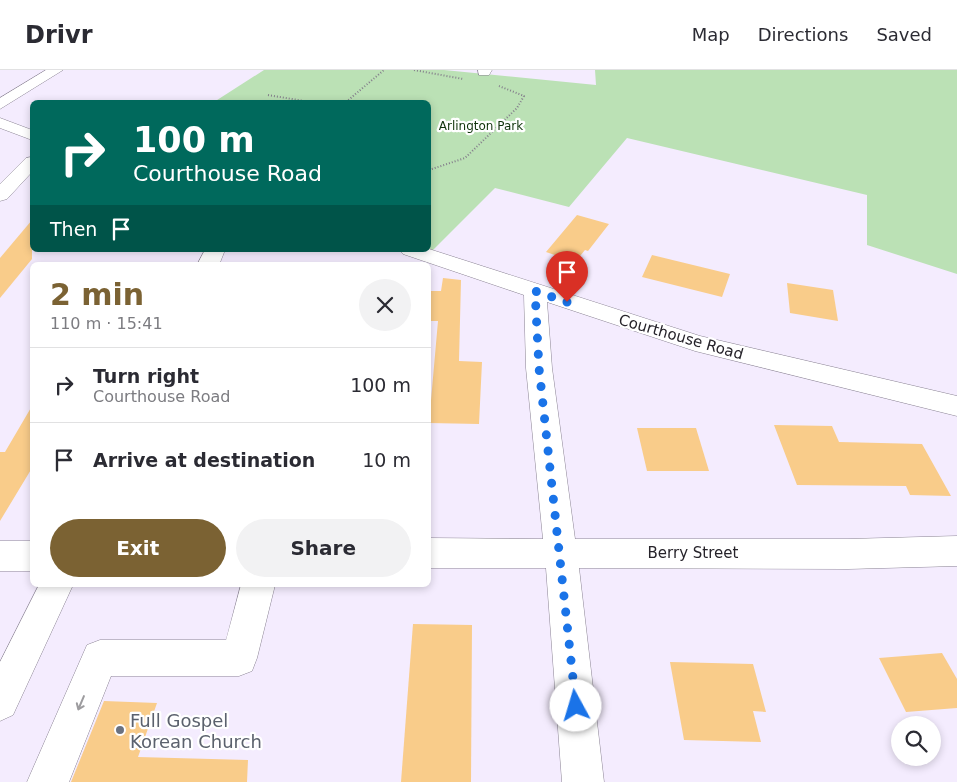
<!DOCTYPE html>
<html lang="en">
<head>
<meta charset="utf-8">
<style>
  :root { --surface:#fff; --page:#f2f2f3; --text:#2b2b33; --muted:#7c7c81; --line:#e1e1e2; --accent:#7b6233 }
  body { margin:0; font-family:"DejaVu Sans",sans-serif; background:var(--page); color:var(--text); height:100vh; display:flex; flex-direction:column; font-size:19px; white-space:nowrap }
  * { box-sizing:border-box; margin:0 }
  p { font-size:16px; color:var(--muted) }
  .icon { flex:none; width:28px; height:28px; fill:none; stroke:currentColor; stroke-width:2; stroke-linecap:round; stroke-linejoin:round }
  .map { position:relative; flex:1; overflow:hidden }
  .sheet { position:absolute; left:30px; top:192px; width:401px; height:325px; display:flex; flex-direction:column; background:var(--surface); border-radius:8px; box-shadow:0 2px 8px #0003 }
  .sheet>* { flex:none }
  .top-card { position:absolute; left:30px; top:30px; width:401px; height:152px; border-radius:8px; box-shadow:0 2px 8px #0003; background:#00695c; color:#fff; overflow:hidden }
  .fabs { position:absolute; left:891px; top:646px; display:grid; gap:10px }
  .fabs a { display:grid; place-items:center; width:50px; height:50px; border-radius:50%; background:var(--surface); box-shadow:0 2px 8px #0003; font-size:25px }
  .pin { position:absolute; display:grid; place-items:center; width:42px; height:42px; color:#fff; margin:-51px -21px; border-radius:50% 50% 50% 0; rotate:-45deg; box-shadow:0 0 5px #0007 }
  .pin .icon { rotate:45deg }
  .me { position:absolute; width:55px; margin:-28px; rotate:354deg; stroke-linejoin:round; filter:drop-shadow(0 0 4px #0008) }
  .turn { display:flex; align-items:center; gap:18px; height:105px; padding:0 20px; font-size:22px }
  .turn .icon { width:65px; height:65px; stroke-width:2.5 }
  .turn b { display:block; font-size:35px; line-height:42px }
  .then { display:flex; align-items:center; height:48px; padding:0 20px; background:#0003; gap:10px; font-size:19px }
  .round { display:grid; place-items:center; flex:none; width:52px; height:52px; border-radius:26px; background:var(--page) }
  .head { display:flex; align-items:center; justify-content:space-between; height:85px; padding:0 20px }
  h1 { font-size:30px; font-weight:600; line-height:38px; color:var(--accent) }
  .primary-button { display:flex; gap:10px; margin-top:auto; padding:10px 20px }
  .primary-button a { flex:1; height:58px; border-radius:30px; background:var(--accent); color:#fff; font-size:20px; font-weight:600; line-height:58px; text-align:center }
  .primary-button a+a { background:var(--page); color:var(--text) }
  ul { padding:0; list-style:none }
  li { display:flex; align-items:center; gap:15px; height:75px; padding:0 20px; border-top:1px solid var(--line) }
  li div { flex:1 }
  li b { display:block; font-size:19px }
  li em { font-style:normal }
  header { display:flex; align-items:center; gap:30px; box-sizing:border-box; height:70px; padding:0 25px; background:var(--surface); border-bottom:1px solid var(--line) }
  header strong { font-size:24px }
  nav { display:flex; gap:28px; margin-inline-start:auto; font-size:18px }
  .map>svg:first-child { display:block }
  .green { fill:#bbe1b5 }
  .building { fill:#f9cc8a }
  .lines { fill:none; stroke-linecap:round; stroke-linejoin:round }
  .minor-casing { stroke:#8b8494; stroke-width:1 }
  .path { stroke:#847f8b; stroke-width:2; stroke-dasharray:1 2; stroke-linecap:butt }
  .minor { fill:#fff; fill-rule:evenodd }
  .oneway { stroke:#9d9c9f }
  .route { stroke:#1a73e8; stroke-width:9; stroke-dasharray:0 16.2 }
  .worship-dot { fill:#6b7280; stroke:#fff; stroke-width:2 }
  .labels { text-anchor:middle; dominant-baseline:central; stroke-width:4.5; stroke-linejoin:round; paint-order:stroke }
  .far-park-label { font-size:12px; fill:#11340c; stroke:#fff }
  .street-label { font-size:15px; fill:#26232a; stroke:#fff }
  .near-worship-label { font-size:18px; fill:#5b616d; stroke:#fff; text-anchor:start }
</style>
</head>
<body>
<header>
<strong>Drivr</strong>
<nav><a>Map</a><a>Directions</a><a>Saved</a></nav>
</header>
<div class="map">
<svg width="957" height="712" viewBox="0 0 957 712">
  <rect width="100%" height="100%" fill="#f4ecfe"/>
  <path class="green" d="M264,0H444L596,15L595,0H957V204L867,175V125L627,68L569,137L495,118L432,181L429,180V32H214Z"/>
  <g class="building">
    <path d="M577,145L609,154L588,181L585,180L575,192L546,182Z"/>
    <path d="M32,150V189L0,228V188Z"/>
    <path d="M652,185L730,204L722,227L642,207Z"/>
    <path d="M443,208L461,210L459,291L482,292L479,354L429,353L438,251H429V221H441Z"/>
    <path d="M787,213L833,220L838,251L790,243Z"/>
    <path d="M32,336V398L0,451V382H5Z"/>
    <path d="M774,355L832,356L839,372L922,374L951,426L910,425L906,416L797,415Z"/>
    <path d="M637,358H696L709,401H647Z"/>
    <path d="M413,554L472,555L471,712H401Z"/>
    <path d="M942,583L957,609V638L906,642L879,588Z"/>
    <path d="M670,592L753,594L766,642L753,641L761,672L684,670Z"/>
    <path d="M104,631L157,633L138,687L248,690L247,712H71Z"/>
  </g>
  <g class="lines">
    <defs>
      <g id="minor">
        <path d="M46,0H63L0,39V28Z"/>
        <path d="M478,0H492L489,5H479Z"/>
        <path d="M0,48L32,60V70L0,58Z"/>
        <path d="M32,87V102L7,129L0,131V114L26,88Z"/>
        <path d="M429,179L700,266L957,326V346L695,281L547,232L552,298L575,469H848L957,466V496L848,499L579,498L604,712H562L546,498H429V468L543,469L526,298L524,225L403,184L400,180Z"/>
        <path d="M205,180H225L219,195H197Z"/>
        <rect x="0" y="471" width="32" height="30"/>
        <path d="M39,515H73L13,645L0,651V592Z"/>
        <path d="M241,515H275L257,588L252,601L239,606H111L69,712H27L87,575L100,570H226Z"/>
      </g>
    </defs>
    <use href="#minor" class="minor-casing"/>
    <g class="path">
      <path d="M414,0L463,9"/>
      <path d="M268,25L310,32"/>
      <path d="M346,32L384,0"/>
      <path d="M429,100L465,88L517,38L524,26L499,16"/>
    </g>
    <use href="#minor" class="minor"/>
  </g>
  <defs><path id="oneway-shaft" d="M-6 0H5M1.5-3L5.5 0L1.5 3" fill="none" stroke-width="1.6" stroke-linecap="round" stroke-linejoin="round" transform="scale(1.25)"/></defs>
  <use class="oneway" href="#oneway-shaft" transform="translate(81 633) rotate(113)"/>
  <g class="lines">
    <path class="route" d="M567,232L535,221L539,298L576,636"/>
  </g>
  <circle class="worship-dot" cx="120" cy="660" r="5"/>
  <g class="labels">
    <g class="far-park-label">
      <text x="481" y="56">Arlington Park</text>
    </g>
    <g class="street-label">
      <text transform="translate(681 267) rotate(16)">Courthouse Road</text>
      <text x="693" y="483">Berry Street</text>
    </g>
    <g class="near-worship-label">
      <text x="130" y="650">Full Gospel<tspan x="130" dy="21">Korean Church</tspan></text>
    </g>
  </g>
</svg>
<div class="fabs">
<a><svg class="icon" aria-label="search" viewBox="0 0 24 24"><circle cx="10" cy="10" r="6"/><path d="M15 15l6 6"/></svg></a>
</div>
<div class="pin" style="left:567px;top:232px;background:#d93025"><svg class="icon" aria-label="arrive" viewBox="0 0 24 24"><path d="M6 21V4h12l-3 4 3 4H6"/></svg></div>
<svg class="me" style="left:576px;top:636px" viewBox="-20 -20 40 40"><circle r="19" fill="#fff"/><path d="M0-13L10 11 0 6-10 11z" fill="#1a73e8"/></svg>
<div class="top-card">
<div class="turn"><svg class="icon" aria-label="right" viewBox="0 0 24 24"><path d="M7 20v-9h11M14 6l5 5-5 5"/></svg><div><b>100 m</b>Courthouse Road</div></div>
<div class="then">Then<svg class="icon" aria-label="arrive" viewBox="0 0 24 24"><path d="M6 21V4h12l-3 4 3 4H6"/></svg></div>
</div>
<section class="sheet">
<div class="head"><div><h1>2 min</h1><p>110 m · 15:41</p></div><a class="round"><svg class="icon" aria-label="close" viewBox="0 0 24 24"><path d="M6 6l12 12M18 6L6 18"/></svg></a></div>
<ul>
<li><svg class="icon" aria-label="right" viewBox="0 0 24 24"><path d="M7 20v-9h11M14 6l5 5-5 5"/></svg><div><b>Turn right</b><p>Courthouse Road</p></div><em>100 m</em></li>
<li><svg class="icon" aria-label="arrive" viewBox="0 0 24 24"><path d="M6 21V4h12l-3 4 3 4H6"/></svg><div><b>Arrive at destination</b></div><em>10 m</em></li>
</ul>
<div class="primary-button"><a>Exit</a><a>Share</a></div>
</section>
</div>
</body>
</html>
